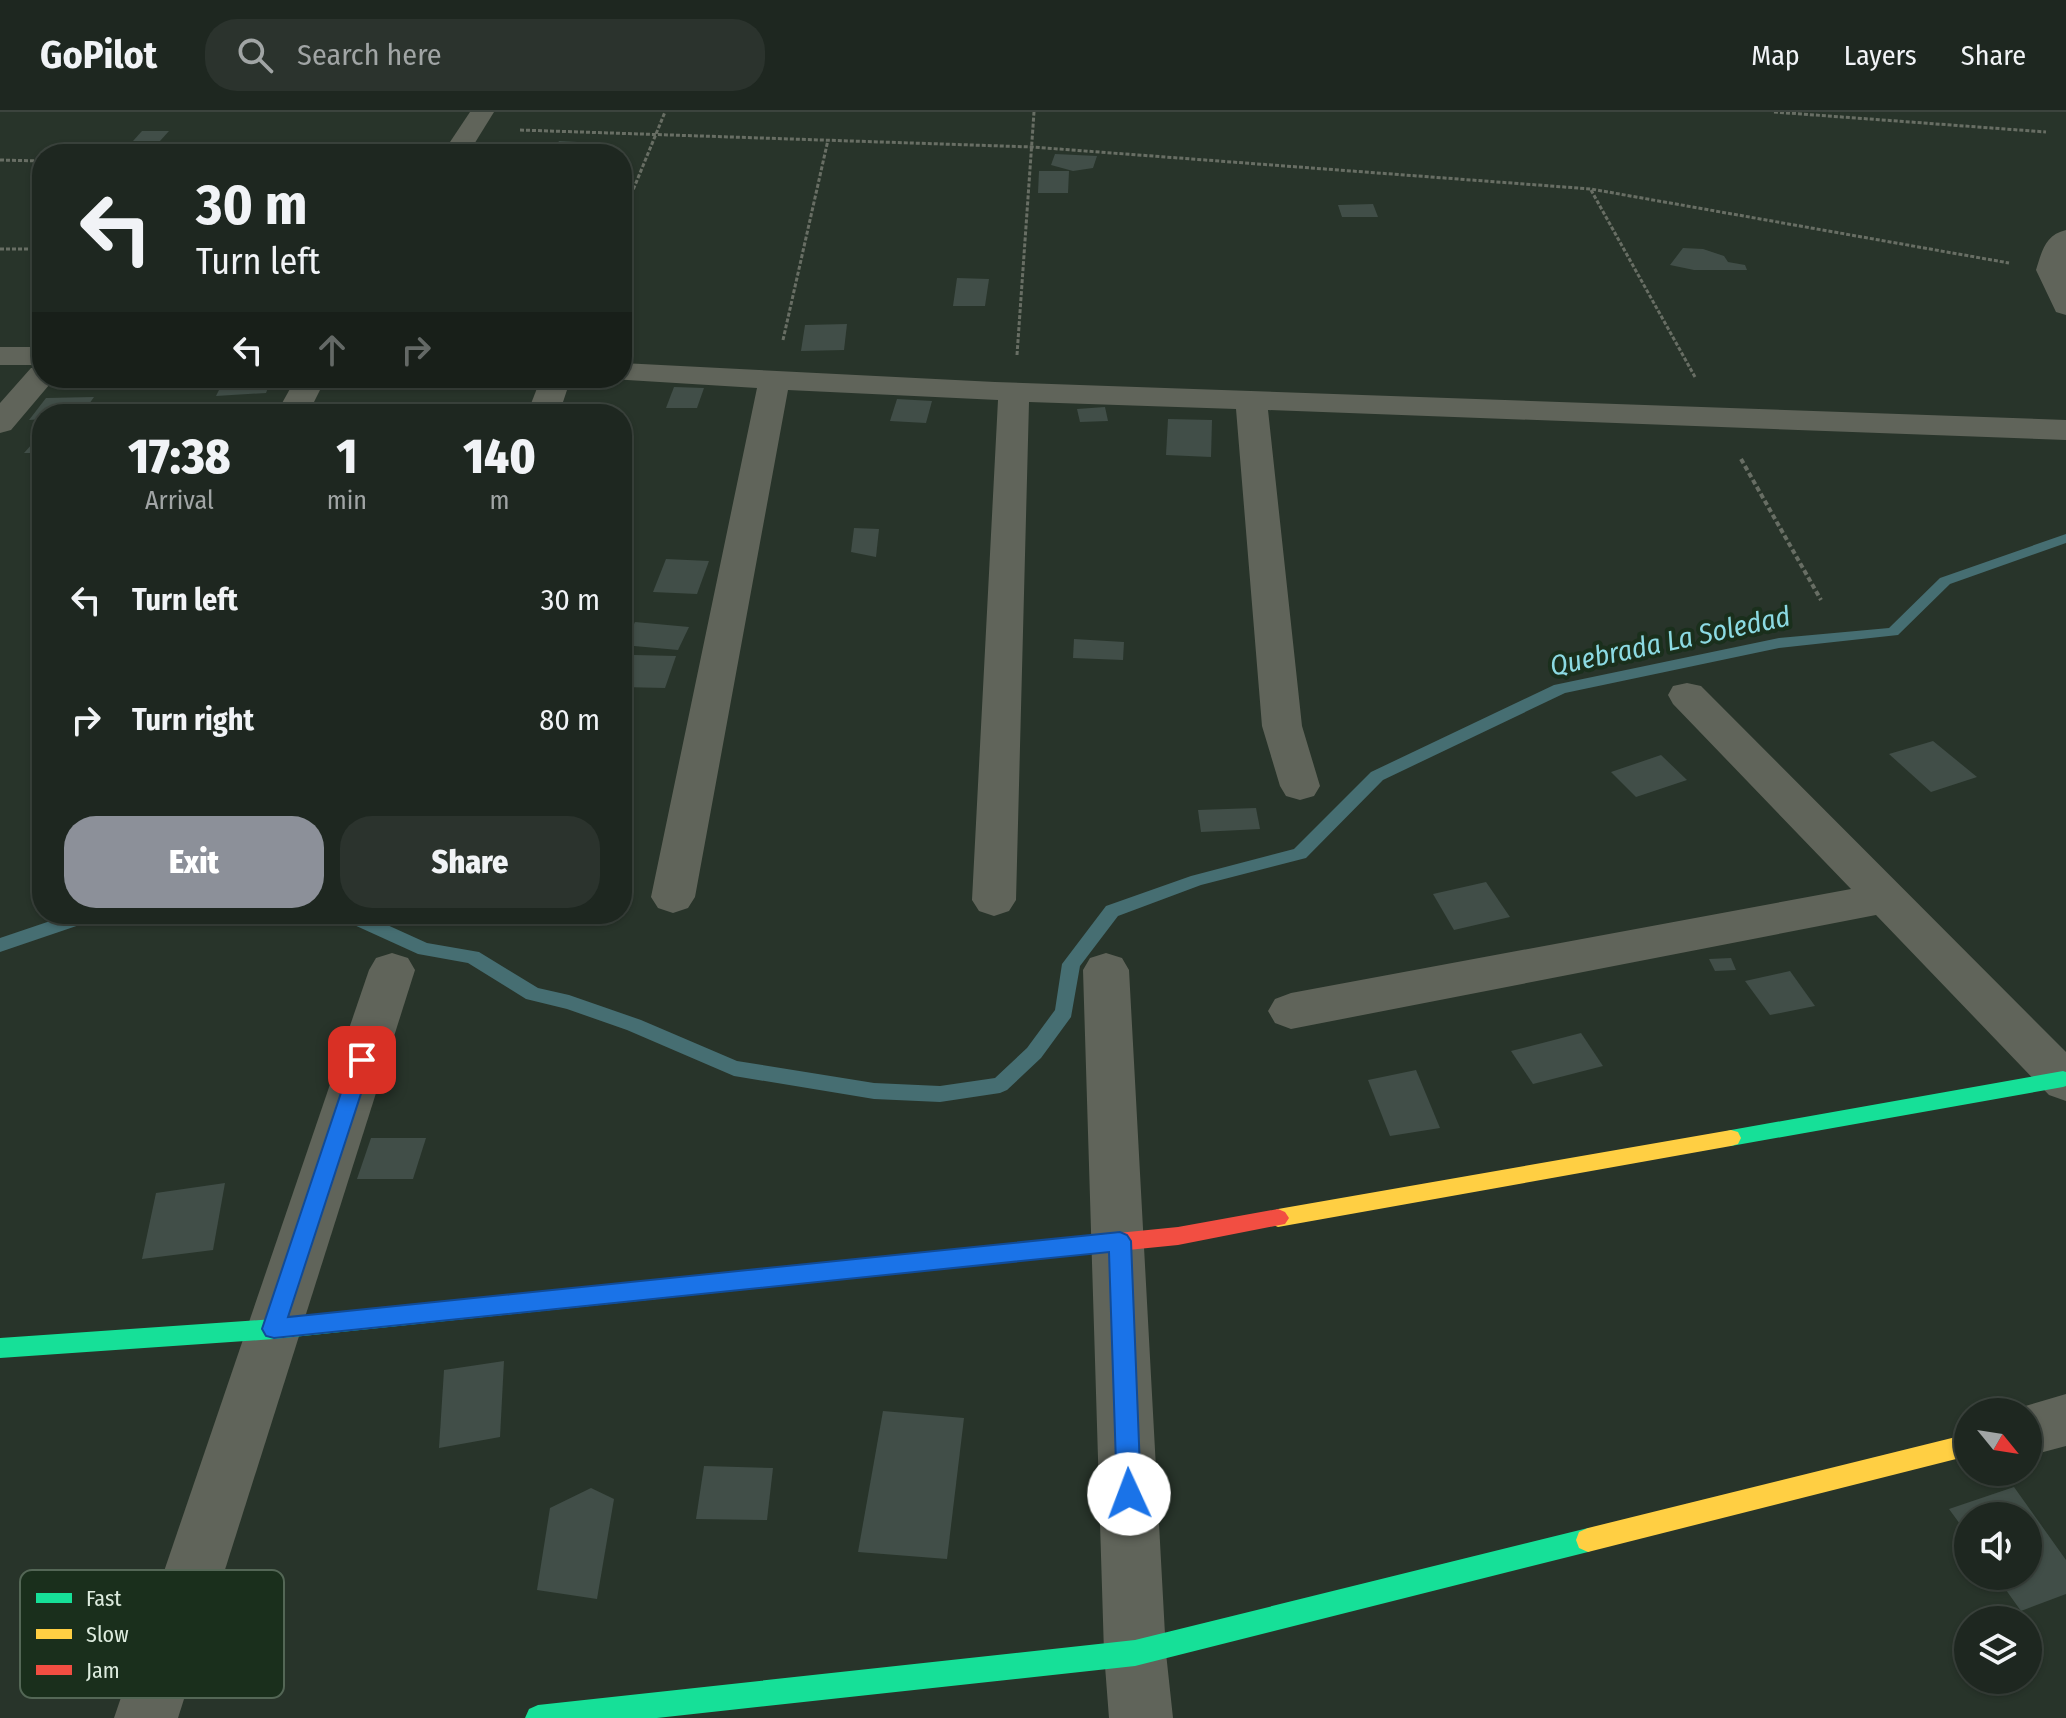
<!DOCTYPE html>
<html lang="en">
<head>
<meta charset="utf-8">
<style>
  :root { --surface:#1e2720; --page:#2b332d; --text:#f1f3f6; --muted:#a1a5a5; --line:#3c443e; --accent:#8c9099 }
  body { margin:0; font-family:"Fira Sans Condensed",sans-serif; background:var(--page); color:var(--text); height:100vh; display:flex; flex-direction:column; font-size:30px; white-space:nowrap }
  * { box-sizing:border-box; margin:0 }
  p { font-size:26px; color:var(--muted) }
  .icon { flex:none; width:44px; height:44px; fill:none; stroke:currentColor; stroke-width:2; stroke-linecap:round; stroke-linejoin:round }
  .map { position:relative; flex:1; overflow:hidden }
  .panel { position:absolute; left:32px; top:292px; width:600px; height:520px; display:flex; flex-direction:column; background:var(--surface); border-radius:32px; box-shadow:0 2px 6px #0004,0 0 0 2px var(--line) }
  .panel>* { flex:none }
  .guide { position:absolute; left:32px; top:32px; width:600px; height:244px; border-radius:32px; box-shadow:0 2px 6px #0004,0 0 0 2px var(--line); background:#1e2720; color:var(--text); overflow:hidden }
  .needle { width:52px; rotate:120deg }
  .buttons { position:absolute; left:1954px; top:1286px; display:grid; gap:16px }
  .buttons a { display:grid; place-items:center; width:88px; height:88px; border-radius:50%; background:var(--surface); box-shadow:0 2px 6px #0004,0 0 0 2px var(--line); font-size:40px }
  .pin { position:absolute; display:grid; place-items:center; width:68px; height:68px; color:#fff; margin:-34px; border-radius:16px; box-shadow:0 4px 12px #0006 }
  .me { position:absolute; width:88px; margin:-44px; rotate:358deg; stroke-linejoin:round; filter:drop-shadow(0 0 6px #0008) }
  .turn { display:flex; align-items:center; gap:28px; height:168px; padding:0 32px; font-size:36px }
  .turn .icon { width:104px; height:104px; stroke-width:2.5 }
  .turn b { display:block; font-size:56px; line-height:68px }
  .lanes { display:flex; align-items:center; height:76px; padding:0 32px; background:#0003; justify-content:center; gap:40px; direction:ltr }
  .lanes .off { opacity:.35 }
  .eta { display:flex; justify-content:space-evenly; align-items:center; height:136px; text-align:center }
  .eta b { font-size:48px; font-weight:800; line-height:56px }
  .primary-button { display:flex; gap:16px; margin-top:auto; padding:16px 32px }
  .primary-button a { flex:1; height:92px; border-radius:32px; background:var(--accent); color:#fff; font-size:32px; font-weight:800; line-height:92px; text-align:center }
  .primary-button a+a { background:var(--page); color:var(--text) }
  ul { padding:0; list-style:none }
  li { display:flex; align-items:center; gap:24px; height:120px; padding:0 32px }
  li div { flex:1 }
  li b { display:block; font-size:30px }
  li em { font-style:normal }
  header { display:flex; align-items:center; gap:48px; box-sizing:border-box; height:112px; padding:0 40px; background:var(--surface); border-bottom:2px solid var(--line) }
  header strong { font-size:38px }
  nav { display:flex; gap:44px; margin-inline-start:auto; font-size:28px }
  .search { width:560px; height:72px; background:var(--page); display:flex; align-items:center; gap:20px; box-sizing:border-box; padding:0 28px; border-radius:32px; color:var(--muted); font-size:30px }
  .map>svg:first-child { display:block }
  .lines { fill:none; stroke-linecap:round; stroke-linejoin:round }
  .stream { fill:#466e72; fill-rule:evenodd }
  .building { fill:#414e48 }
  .path-far1 { stroke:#686e64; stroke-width:3; stroke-dasharray:4 2; stroke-linecap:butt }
  .path { stroke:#686e64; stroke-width:4; stroke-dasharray:5 3; stroke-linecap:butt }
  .street { fill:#60645a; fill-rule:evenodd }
  .fast { fill:#16e098; fill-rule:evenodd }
  .slow { fill:#ffcf43; fill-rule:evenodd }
  .jam { fill:#f24e42; fill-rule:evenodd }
  .route { fill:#1a73e8; stroke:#114b97; stroke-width:2 }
  .labels { text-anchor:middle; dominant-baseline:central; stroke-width:8; stroke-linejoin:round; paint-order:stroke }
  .water-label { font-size:28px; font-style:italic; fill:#8cdae3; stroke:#1a2f1c }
  .key { fill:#1a2f1c; stroke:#546756; stroke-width:2 }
  .key-label { font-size:22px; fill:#ddebde }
</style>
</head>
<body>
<header>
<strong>GoPilot</strong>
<div class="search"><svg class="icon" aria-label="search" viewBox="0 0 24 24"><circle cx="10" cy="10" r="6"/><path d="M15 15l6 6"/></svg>Search here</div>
<nav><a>Map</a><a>Layers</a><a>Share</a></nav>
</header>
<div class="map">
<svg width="2066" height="1606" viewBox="0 0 2066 1606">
  <rect width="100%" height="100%" fill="#28342a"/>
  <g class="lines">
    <g class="stream">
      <path d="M2066,422V431L1950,472L1898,523L1779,536L1565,581L1383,668L1306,746L1201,773L1118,804L1080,854L1071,905L1041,946L1007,978L1000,981L940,990L874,987L734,964L627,918L567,897L526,887L468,851L418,842L341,807L338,802H363L427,831L479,840L538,876L569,883L641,908L737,949L874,971L940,974L995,966L1027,936L1055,898L1062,852L1106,794L1191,764L1294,737L1371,660L1554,573L1779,526L1889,516L1940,466Z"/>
      <path d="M71,802H100L97,807L0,840V826Z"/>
    </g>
  </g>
  <g class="building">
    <path d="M142,19H169L160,29H133Z"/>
    <path d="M559,29L578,30L572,41L552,40Z"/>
    <path d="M1055,42L1097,44L1093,56L1073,59L1051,53Z"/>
    <path d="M1039,59H1069L1068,81H1038Z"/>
    <path d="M1373,92L1378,105H1342L1338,93Z"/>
    <path d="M1683,136L1703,137L1724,144L1728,150L1745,153L1747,158H1694L1670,153Z"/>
    <path d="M957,166L989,167L985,194H953Z"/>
    <path d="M847,212L844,238L801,239L805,213Z"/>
    <path d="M225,266H272L266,281L216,284Z"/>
    <path d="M674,275L704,276L697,296H666Z"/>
    <path d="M94,285L82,302H42V307L29,308L46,286Z"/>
    <path d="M897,287L932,289L926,311L890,309Z"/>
    <path d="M1105,295L1108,309L1080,310L1077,297Z"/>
    <path d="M1168,307L1212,308L1211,345L1166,343Z"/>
    <path d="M42,321V341H24Z"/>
    <path d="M854,416L879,417L876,445L851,440Z"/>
    <path d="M666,447L709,449L697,482L653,480Z"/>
    <path d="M635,510L689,515L678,538L623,533Z"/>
    <path d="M1074,527L1124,530L1123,548L1073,546Z"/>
    <path d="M634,543L676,544L665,576L622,575Z"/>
    <path d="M1933,629L1977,665L1931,680L1889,642Z"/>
    <path d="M1661,643L1687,668L1636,685L1611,660Z"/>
    <path d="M1256,696L1260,717L1201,720L1198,698Z"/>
    <path d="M1486,770L1510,805L1454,818L1433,782Z"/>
    <path d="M1731,846L1736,858L1715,859L1709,847Z"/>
    <path d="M1790,859L1815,894L1770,903L1745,869Z"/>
    <path d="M1581,921L1603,954L1533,972L1511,939Z"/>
    <path d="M1416,958L1440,1016L1390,1024L1368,968Z"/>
    <path d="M371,1026H426L413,1067H357Z"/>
    <path d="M225,1071L213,1138L142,1147L156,1081Z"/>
    <path d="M504,1249L500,1325L439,1336L444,1258Z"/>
    <path d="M883,1299L964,1306L947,1447L858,1440Z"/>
    <path d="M704,1354L773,1356L767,1408L696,1407Z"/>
    <path d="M2014,1375L2066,1448V1482L2021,1499L1996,1464H2028V1404H1968V1423L1949,1397Z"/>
    <path d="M591,1376L614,1387L597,1487L537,1478L550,1396Z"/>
  </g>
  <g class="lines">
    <g class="path-far1">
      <path d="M1774,0L2046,20"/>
      <path d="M520,18L1032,35L1591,77L2009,151"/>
      <path d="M0,48L42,49"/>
      <path d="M1591,78L1695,265"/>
      <path d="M622,105L665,0"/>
      <path d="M0,137H42"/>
      <path d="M783,228L828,28"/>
      <path d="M1017,243L1034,0"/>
    </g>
    <path class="path" d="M1741,347L1821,488"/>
    <g class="street">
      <path d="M470,0H494L468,42H442Z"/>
      <path d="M2066,118V203L2056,200L2036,158C2042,139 2045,123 2066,118Z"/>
      <rect x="0" y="235" width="42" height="18"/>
      <path d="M622,251L995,270L2066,308V328L1268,298L1302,614L1320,674L1314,684L1300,688L1286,684L1280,674L1262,614L1236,297L1029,290L1016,788L1009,799L994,804L979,799L972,788L998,288L788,278L695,785L688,796L673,801L658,796L651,785L757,276L611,267L622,266Z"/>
      <path d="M42,254V266H55L11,318L0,321V291L31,256Z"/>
      <path d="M296,266H326L308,302H276Z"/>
      <path d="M541,266H571L559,302H527Z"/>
      <path d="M1687,571L1701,574L2066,940V989L2049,983L1876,803L1291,917L1275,911L1268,899L1275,887L1291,881L1851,777L1673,592L1668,583L1673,574Z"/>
      <path d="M392,841L408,846L415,858L178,1606H114L369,858L376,846Z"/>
      <path d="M1106,841L1122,846L1129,858L1166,1541L1173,1606H1109L1104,1541L1083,858L1090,846Z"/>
      <path d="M2066,1282V1334L2028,1344V1300L2008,1299Z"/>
    </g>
    <g class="fast">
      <path d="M2063,959L2066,960V974L2063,975L1731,1034L1724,1032L1721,1026L1724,1020L1731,1018Z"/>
      <path d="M1038,1129L1046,1132L1049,1138L1046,1144L1038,1147L274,1227L0,1246V1226L274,1207Z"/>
      <path d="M1588,1416L1597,1420L1600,1428L1597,1436L1588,1440L1135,1554L657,1606H525L529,1597L538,1593L1135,1528Z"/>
    </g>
    <g class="slow">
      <path d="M1731,1018L1738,1020L1741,1026L1738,1032L1731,1034L1278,1115L1271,1112L1267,1106L1271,1100L1278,1097Z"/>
      <path d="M1968,1322V1344L1588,1440L1579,1436L1576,1428L1579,1420L1588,1416Z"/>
    </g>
    <path class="jam" d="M1278,1097L1285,1100L1289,1106L1285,1112L1178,1133L1038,1147L1030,1144L1027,1138L1030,1132L1038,1129L1178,1115Z"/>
  </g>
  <path class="route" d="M362,940L369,942L372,948L288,1205L1120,1120L1127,1123L1131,1129L1141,1382L1138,1390L1129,1394L1121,1390L1117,1382L1109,1140L274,1226L266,1224L262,1217L352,948L355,942Z"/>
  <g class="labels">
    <g class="water-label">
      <text transform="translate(1670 529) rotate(-12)">Quebrada La Soledad</text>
    </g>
  </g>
  <rect x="20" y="1458" width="264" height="128" rx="12" class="key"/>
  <rect x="36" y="1481" width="36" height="10" fill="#16e098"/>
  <rect x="36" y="1517" width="36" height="10" fill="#ffcf43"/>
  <rect x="36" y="1553" width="36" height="10" fill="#f24e42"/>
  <g class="key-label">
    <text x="86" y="1494">Fast</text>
    <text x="86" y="1530">Slow</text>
    <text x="86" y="1566">Jam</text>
  </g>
</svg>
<div class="buttons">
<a><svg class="needle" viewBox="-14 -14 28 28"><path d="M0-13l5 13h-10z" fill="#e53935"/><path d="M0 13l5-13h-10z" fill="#a1a5a5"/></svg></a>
<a><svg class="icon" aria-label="sound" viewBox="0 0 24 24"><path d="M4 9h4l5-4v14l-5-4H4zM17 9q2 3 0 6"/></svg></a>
<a><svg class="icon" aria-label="layers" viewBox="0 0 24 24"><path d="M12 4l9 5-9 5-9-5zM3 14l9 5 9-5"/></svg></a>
</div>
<div class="pin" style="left:362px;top:948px;background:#d93025"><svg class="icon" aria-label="arrive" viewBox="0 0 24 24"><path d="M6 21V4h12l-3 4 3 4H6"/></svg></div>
<svg class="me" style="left:1129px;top:1382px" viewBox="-20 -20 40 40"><circle r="19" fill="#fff"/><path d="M0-13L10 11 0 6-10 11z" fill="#1a73e8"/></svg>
<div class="guide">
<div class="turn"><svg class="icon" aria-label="left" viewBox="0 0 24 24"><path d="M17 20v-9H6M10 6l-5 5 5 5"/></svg><div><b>30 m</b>Turn left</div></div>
<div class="lanes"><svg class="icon" aria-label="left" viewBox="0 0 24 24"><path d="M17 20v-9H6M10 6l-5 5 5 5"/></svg><svg class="icon off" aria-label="ahead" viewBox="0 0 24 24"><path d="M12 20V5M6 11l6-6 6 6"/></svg><svg class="icon off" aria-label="right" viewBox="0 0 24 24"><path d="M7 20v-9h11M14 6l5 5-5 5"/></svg></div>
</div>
<section class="panel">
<div class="eta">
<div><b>17:38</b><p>Arrival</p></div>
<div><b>1</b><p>min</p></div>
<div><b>140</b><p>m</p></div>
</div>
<ul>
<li><svg class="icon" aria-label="left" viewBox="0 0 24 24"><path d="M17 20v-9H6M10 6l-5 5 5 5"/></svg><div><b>Turn left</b></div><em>30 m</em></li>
<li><svg class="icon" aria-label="right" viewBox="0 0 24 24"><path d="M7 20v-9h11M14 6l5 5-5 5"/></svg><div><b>Turn right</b></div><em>80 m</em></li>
</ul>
<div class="primary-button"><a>Exit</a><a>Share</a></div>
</section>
</div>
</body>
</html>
